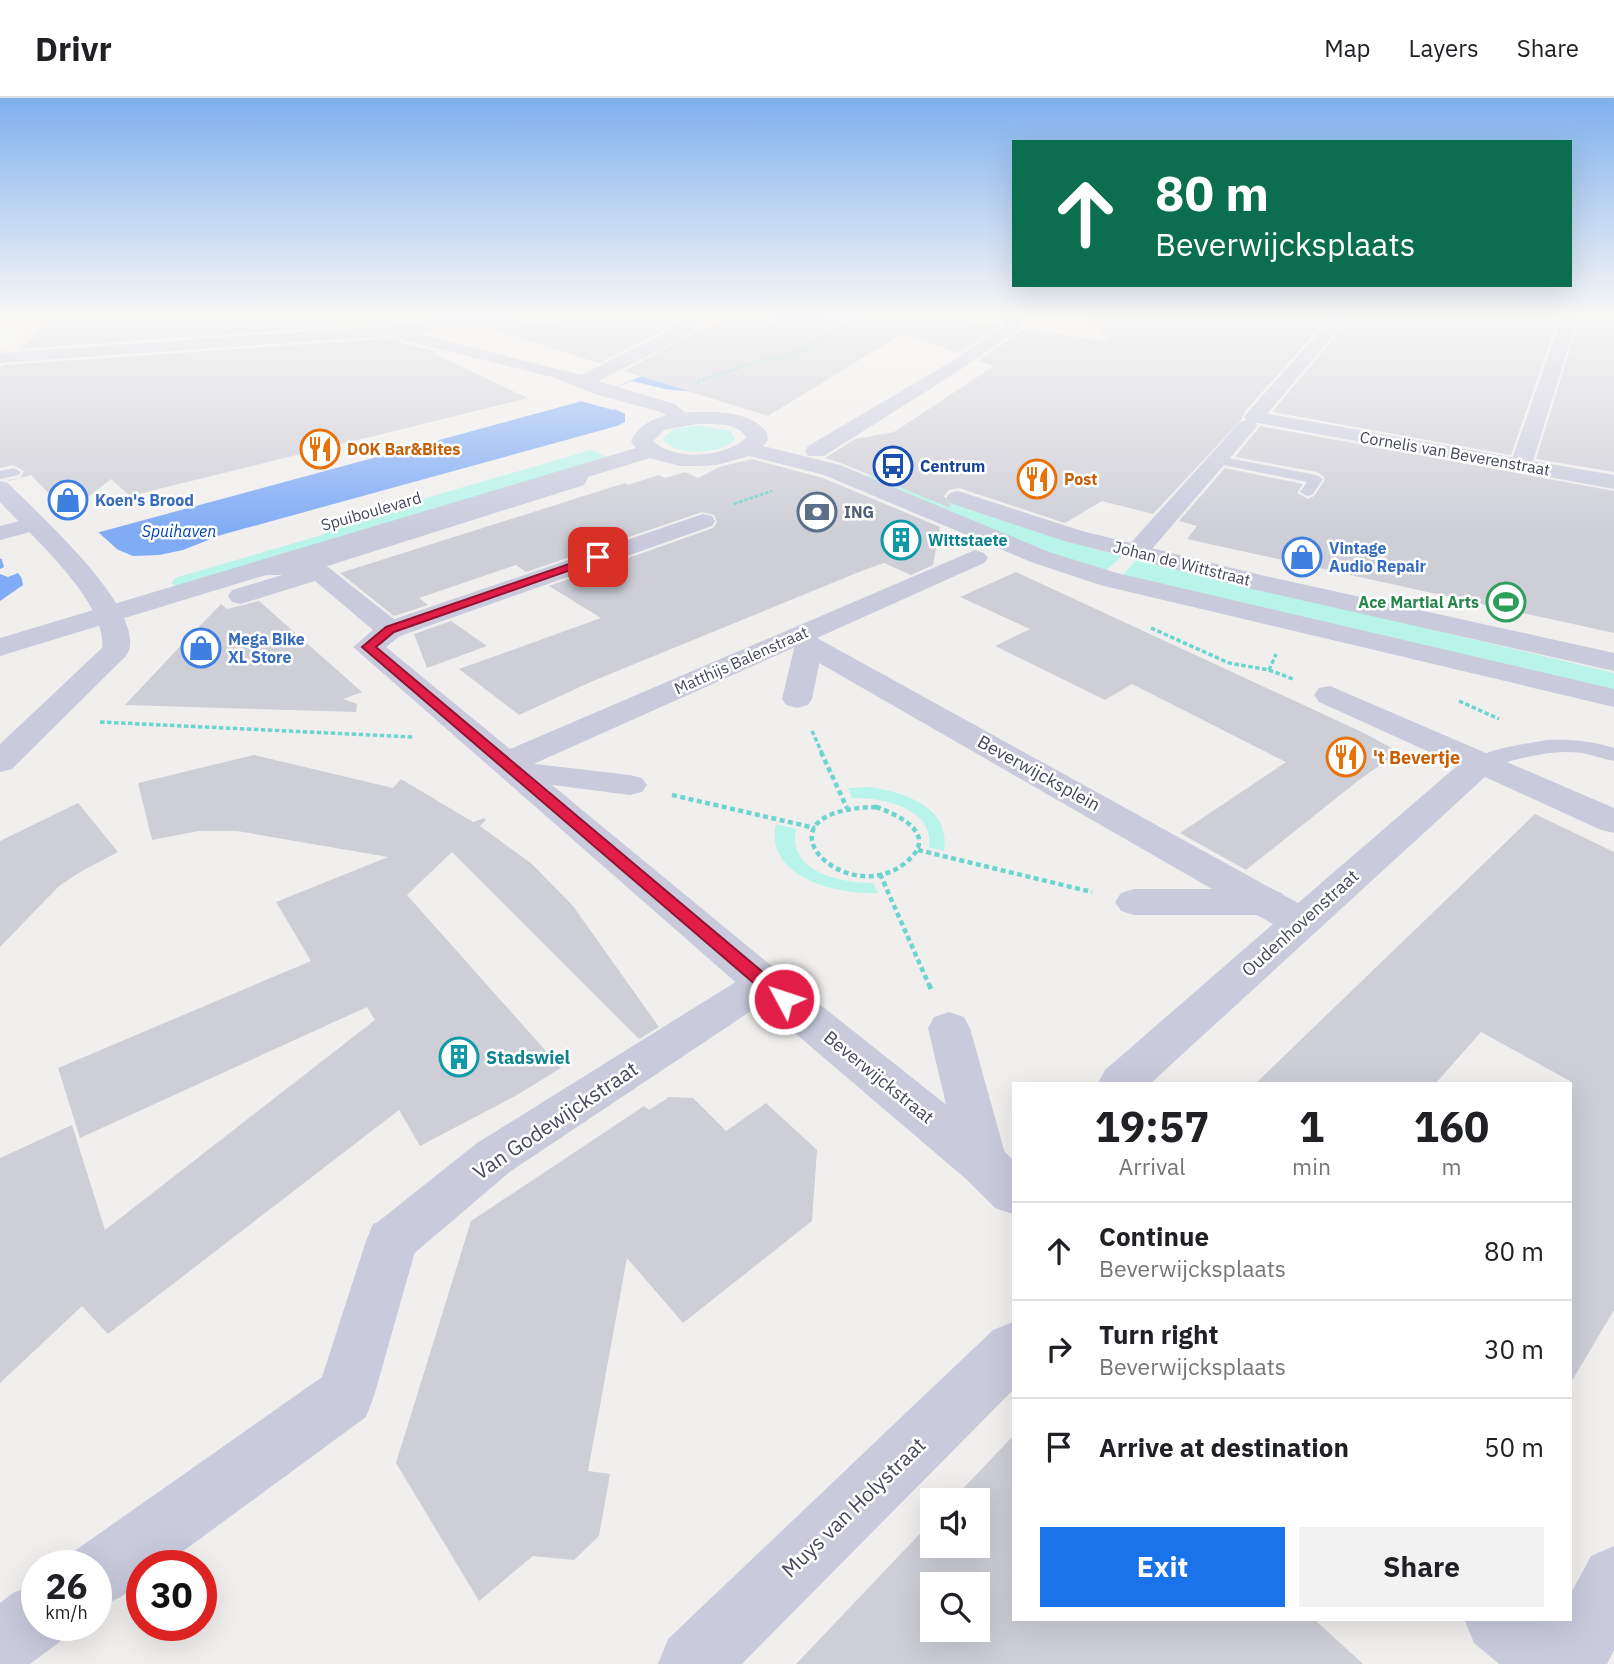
<!DOCTYPE html>
<html lang="en">
<head>
<meta charset="utf-8">
<style>
  :root { --surface:#fff; --page:#f2f2f2; --text:#202124; --muted:#757577; --line:#e0e0e0; --accent:#1a73e8 }
  body { margin:0; font-family:"IBM Plex Sans",sans-serif; background:var(--page); color:var(--text); height:100vh; display:flex; flex-direction:column; font-size:26px; white-space:nowrap }
  * { box-sizing:border-box; margin:0 }
  p { font-size:23px; color:var(--muted) }
  .icon { flex:none; width:38px; height:38px; fill:none; stroke:currentColor; stroke-width:2; stroke-linecap:round; stroke-linejoin:round }
  .map { position:relative; flex:1; overflow:hidden }
  .sheet { position:absolute; left:1012px; top:984px; width:560px; height:539px; display:flex; flex-direction:column; background:var(--surface); border-radius:0px; box-shadow:0 7px 28px #0002 }
  .sheet>* { flex:none }
  .hud { position:absolute; left:1012px; top:42px; width:560px; height:147px; border-radius:0px; box-shadow:0 7px 28px #0002; background:#0b6e4f; color:#fff; overflow:hidden }
  .tools { position:absolute; left:920px; top:1390px; display:grid; gap:14px }
  .tools a { display:grid; place-items:center; width:70px; height:70px; border-radius:0px; background:var(--surface); box-shadow:0 7px 28px #0002; font-size:35px }
  .speed { position:absolute; left:21px; top:1452px; display:flex; gap:14px; font-size:35px; font-weight:700; text-align:center }
  .speed>* { display:grid; place-content:center; width:91px; height:91px; border-radius:50%; background:var(--surface); box-shadow:0 7px 28px #0002; line-height:1 }
  .speed small { font-size:18px; font-weight:400 }
  .speed .limit { border:10px solid #d22; background:#fff; color:#111 }
  .pin { position:absolute; display:grid; place-items:center; width:60px; height:60px; color:#fff; margin:-30px; border-radius:14px; box-shadow:0 4px 10px #0006 }
  .me { position:absolute; width:77px; margin:-38px; rotate:310deg; stroke-linejoin:round; filter:drop-shadow(0 0 5px #0008) }
  .turn { display:flex; align-items:center; gap:24px; height:147px; padding:0 28px; font-size:32px }
  .turn .icon { width:91px; height:91px; stroke-width:2.5 }
  .turn b { display:block; font-size:49px; line-height:60px }
  .eta { display:flex; justify-content:space-evenly; align-items:center; height:119px; text-align:center }
  .eta b { font-size:42px; font-weight:700; line-height:49px }
  .button { display:flex; gap:14px; margin-top:auto; padding:14px 28px }
  .button a { flex:1; height:80px; border-radius:0px; background:var(--accent); color:#fff; font-size:28px; font-weight:700; line-height:80px; text-align:center }
  .button a+a { background:var(--page); color:var(--text) }
  ul { padding:0; list-style:none }
  li { display:flex; align-items:center; gap:21px; height:98px; padding:0 28px; border-top:2px solid var(--line) }
  li div { flex:1 }
  li b { display:block; font-size:26px }
  li em { font-style:normal }
  header { display:flex; align-items:center; gap:42px; box-sizing:border-box; height:98px; padding:0 35px; background:var(--surface); border-bottom:2px solid var(--line) }
  header strong { font-size:33px }
  nav { display:flex; gap:38px; margin-inline-start:auto; font-size:24px }
  .map>svg:first-child { display:block }
  .commercial { fill:#fafee6 }
  .green { fill:#b8f4e9 }
  .water { fill:#80abf5 }
  .pier { fill:#f1efee }
  .building { fill:#ceced7; fill-rule:evenodd }
  .lines { fill:none; stroke-linecap:round; stroke-linejoin:round }
  .path-far4 { stroke:#6cd5ce; stroke-width:2; stroke-dasharray:2.5 2; stroke-linecap:butt }
  .path-far3 { stroke:#6cd5ce; stroke-width:2.5; stroke-dasharray:3.5 2; stroke-linecap:butt }
  .path-far2 { stroke:#6cd5ce; stroke-width:3.5; stroke-dasharray:4.5 2.5; stroke-linecap:butt }
  .path-far1 { stroke:#6cd5ce; stroke-width:4.5; stroke-dasharray:5 3.5; stroke-linecap:butt }
  .path { stroke:#6cd5ce; stroke-width:5; stroke-dasharray:7 4.5; stroke-linecap:butt }
  .service { fill:#c9cbdd; fill-rule:evenodd }
  .pedestrian { fill:#c9cbdd; fill-rule:evenodd }
  .minor { fill:#c9cbdd; fill-rule:evenodd }
  .tertiary { fill:#c9cbdd; fill-rule:evenodd }
  .route { fill:#e11d48; stroke:#92132f; stroke-width:2 }
  .labels { text-anchor:middle; dominant-baseline:central; stroke-width:5; stroke-linejoin:round; paint-order:stroke }
  .far-food-label { font-size:16px; font-weight:bold; fill:#c56008; stroke:#fff; text-anchor:start }
  .far-street-label { font-size:16px; fill:#44475e; stroke:#fff }
  .far-transit-label { font-size:16px; font-weight:bold; fill:#164399; stroke:#fff; text-anchor:start }
  .far-shop-label { font-size:16px; font-weight:bold; fill:#366cbe; stroke:#fff; text-anchor:start }
  .far-service-label { font-size:16px; font-weight:bold; fill:#4e5e75; stroke:#fff; text-anchor:start }
  .far-water-label { font-size:16px; font-style:italic; fill:#0042b5; stroke:#fff }
  .far-culture-label { font-size:16px; font-weight:bold; fill:#0d838f; stroke:#fff; text-anchor:start }
  .far-leisure-label { font-size:16px; font-weight:bold; fill:#27864d; stroke:#fff; text-anchor:end }
  .food-label { font-size:18px; font-weight:bold; fill:#c56008; stroke:#fff; text-anchor:start }
  .street-label { font-size:18px; fill:#44475e; stroke:#fff }
  .culture-label { font-size:18px; font-weight:bold; fill:#0d838f; stroke:#fff; text-anchor:start }
  .near-street-label { font-size:21px; fill:#44475e; stroke:#fff }
</style>
</head>
<body>
<header>
<strong>Drivr</strong>
<nav><a>Map</a><a>Layers</a><a>Share</a></nav>
</header>
<div class="map">
<svg width="1614" height="1566" viewBox="0 0 1614 1566">
  <rect width="100%" height="100%" fill="#f1efee"/>
  <path class="commercial" d="M0,215H42L0,252Z"/>
  <g class="green">
    <path d="M698,327L731,333L735,342C719,356 680,359 664,343V339L674,331Z"/>
    <path d="M591,352L610,360L177,488L172,486V483L178,479L322,437L364,418Z"/>
    <path d="M869,376L1094,451L1122,458L1103,475L1064,463L866,380Z"/>
    <path d="M1137,461L1614,575V597L1120,480Z"/>
    <path d="M869,689C904,694 952,709 944,753L929,749C935,710 881,699 852,700L848,690Z"/>
    <path d="M776,726L796,731C787,774 841,785 873,785L878,795C839,797 764,780 776,726Z"/>
  </g>
  <path class="water" d="M753,215H846L851,219L695,294L664,291L615,311L625,316V324L617,328L221,437L183,452L159,457L133,458L116,451L21,478L23,487L0,503V461L399,353L420,352L439,342L582,303L675,264L784,230L772,219Z"/>
  <g class="pier">
    <path d="M632,283L665,291L613,312L580,303Z"/>
    <path d="M97,433L118,452L21,479L18,475L8,479L0,476V471L4,469L1,459Z"/>
  </g>
  <g class="building">
    <path d="M58,215H450L414,223L20,251Z"/>
    <path d="M575,215H671V228L599,265L484,229L565,223Z"/>
    <path d="M896,215H936L931,218L1000,228L959,255L903,235L768,318L624,273L692,236L728,221L762,218L770,226Z"/>
    <path d="M1087,215H1333L1245,313L1242,321L1153,416L1102,403L1065,425L959,390L949,392L944,398L951,408L948,409L841,365L825,360L855,341L894,334L994,268L978,263L1023,231L1109,243Z"/>
    <path d="M1355,215H1560L1511,357L1272,314Z"/>
    <path d="M1581,215H1614V374L1536,361Z"/>
    <path d="M398,240L401,245L436,253L434,256L528,300L130,398L111,381L68,415L31,377L9,383L7,382L20,380L24,373L13,367L0,370V270L3,267Z"/>
    <path d="M1260,328L1614,393V535L1187,441L1197,428L1179,423L1225,370L1303,386L1297,395L1308,401L1314,398L1325,382L1324,379L1317,374L1235,359Z"/>
    <path d="M752,361L823,380L940,429L933,467L911,477L884,465L864,472L593,583L519,617L459,571L601,520L549,488L713,430L717,424L714,417L702,414L526,474L516,467L419,500L428,507L394,518L340,475L625,385L628,387L659,377L665,380L685,374L698,380L719,369Z"/>
    <path d="M1016,474L1364,635L1399,654L1359,682L1246,772L1180,735L1286,664L1132,586L1105,602L995,548L1030,531L960,499Z"/>
    <path d="M259,503L362,594L343,601L357,606L356,614L125,607L185,543L194,546L188,540L221,506L227,511Z"/>
    <path d="M451,523L487,548L427,570L414,536Z"/>
    <path d="M254,657L393,690L401,681L473,724L484,720L486,722L480,728L532,766L573,808L659,929L639,941L452,754L407,797L561,970L517,997L420,1048L399,1012L108,1236L82,1208L0,1285V1060L72,1027L105,1132L375,922L367,909L80,1040L58,970L311,863L276,804L388,759L237,733H199L152,742L138,685Z"/>
    <path d="M78,705L118,754L82,773L59,788L0,849V743Z"/>
    <path d="M1535,716L1614,754V1212L1570,1286V983L1481,934L1436,985H1256Z"/>
    <path d="M669,999L693,1000L726,1033L766,1005L817,1052L812,1123L683,1225L627,1160L588,1373L610,1376L599,1438L574,1462L533,1458L479,1503L396,1365L471,1123L644,1008L649,1012Z"/>
    <path d="M1013,1338V1521H1314L1363,1566H796L933,1422V1447H978V1402H952ZM933,1486H978V1531H933Z"/>
  </g>
  <g class="lines">
    <g class="path-far4">
      <path d="M853,216L880,215"/>
      <path d="M699,285L696,284L763,262L785,259L811,247L856,220L850,215"/>
    </g>
    <path class="path-far3" d="M734,406L772,393"/>
    <g class="path-far2">
      <path d="M1151,530L1229,565L1269,572L1293,581"/>
      <path d="M1269,572L1276,556"/>
      <path d="M1459,603L1499,621"/>
      <path d="M100,624L413,639"/>
      <path d="M812,633L822,655"/>
    </g>
    <g class="path-far1">
      <path d="M821,654L847,710"/>
      <path d="M672,697L815,730"/>
      <path d="M876,709C902,718 940,738 905,765C845,814 745,712 876,709Z"/>
      <path d="M918,752L1092,794"/>
      <path d="M880,776L930,889"/>
    </g>
    <path class="path" d="M929,887L931,891"/>
    <g class="service">
      <path d="M1218,358L1316,377L1323,381L1312,397L1307,398L1300,394L1307,384L1213,365V359Z"/>
      <path d="M585,368L592,372L584,387L299,477H255L247,472L255,467L292,468L573,381L580,369Z"/>
      <path d="M14,370L21,374L19,377L0,381V373Z"/>
      <path d="M1547,642C1570,641 1592,643 1614,650V663C1603,661 1593,657 1582,655C1547,650 1514,663 1480,671L1472,670L1469,665C1479,652 1530,645 1547,642Z"/>
    </g>
    <g class="pedestrian">
      <path d="M0,215H14L0,225Z"/>
      <path d="M1254,313L1521,361L1528,363L1532,367L1528,371L1521,373L1247,323L1244,319Z"/>
      <path d="M34,419L42,421L46,426L42,431L0,442V428Z"/>
      <path d="M319,466L328,469L400,526L404,532L400,538L390,540L380,538L315,483L241,506L232,504L228,498L232,492Z"/>
      <path d="M809,539L819,541L823,547L812,601L808,607L797,610L786,607L782,601L795,547L799,541Z"/>
      <path d="M518,664L630,677L642,680L647,687L642,694L630,697L506,681L502,674L506,667Z"/>
      <path d="M1134,791H1269L1282,795L1288,804L1282,813L1269,817H1134L1121,813L1115,804L1121,795Z"/>
      <path d="M764,870L778,875L784,885L778,895L511,1073L410,1159L392,1166L374,1159L367,1143L374,1127L477,1045L750,875Z"/>
      <path d="M949,914L964,919L970,930L1008,1066L1001,1080L984,1086L967,1080L960,1066L928,930L934,919Z"/>
    </g>
    <g class="minor">
      <path d="M506,215H573L565,220L435,230L419,236L581,277L670,233L688,215H704L692,233L682,241L598,283L675,306L693,321L690,325H676L661,314L598,297L552,279L402,242L400,237L0,265V255L415,226L432,220Z"/>
      <path d="M997,215H1014L1021,223V229L963,270L824,358H808L805,353L808,348L949,265L1005,227Z"/>
      <path d="M1336,215H1352L1261,323L1255,325L1257,328L1254,332L1145,459L1136,462L1127,459L1123,454L1127,449L1240,324L1246,322L1244,319L1247,315Z"/>
      <path d="M1563,215H1579L1533,363L1614,377V391L1521,374L1513,372L1510,367Z"/>
      <path d="M0,383L8,385C36,414 154,518 126,558L12,671L0,674V646L102,550C108,504 30,437 0,404Z"/>
      <path d="M703,416L712,418L715,423L712,428L400,538L386,549L510,651L975,452L984,455L988,460L984,465L817,540L1298,805L1458,667L1319,604L1314,597L1319,590L1330,588L1614,710V735L1601,732L1485,679L1151,985H1098L1105,972L1273,826L793,550L529,668L779,874L1002,1051L1013,1062V1116L995,1110L966,1081L749,896L353,549L380,526Z"/>
      <path d="M392,1119L411,1126L418,1143L374,1298L366,1319L163,1468H142V1484L119,1500L96,1510V1468H67L73,1454L322,1279L366,1143L373,1126Z"/>
      <path d="M1013,1224V1292L742,1566H658L668,1541L993,1232Z"/>
      <path d="M1614,1448V1552L1607,1566H1499L1474,1545L1464,1521H1551L1555,1524L1557,1521H1570V1497L1591,1458Z"/>
      <path d="M37,1485V1528H67L61,1543L30,1566H0V1505L13,1495Z"/>
    </g>
    <g class="tertiary">
      <path d="M705,314C726,314 754,316 767,335L768,342L763,348L840,367L1049,454L1117,475L1614,591V609L1100,487L1031,464L824,377L749,358L717,367L699,368H680L650,360L0,558V540L636,350L631,344C642,316 678,314 705,314ZM697,326C712,326 740,324 746,340C725,359 675,364 653,343L664,332Z"/>
      <path d="M958,393L1082,433L1261,477L1614,555V573L1252,491L1064,443L950,405L946,400L950,395Z"/>
    </g>
  </g>
  <linearGradient id="sky" x2="0" y2="1"><stop stop-color="#7eb0ed"/><stop offset="0.5" stop-color="#f9f8f7"/><stop offset="1" stop-color="#f9f8f7" stop-opacity="0"/></linearGradient>
  <rect width="1614" height="434" fill="url(#sky)"/>
  <path class="route" d="M598,456L604,459L602,461L394,534L376,549L790,897L793,901L790,906H778L362,549L386,529Z"/>
  <defs>
    <symbol id="restaurant-ring" viewBox="-11 -11 22 22"><circle r="9.5" fill="#fff" stroke="#e8710a" stroke-width="1.5"/><path d="M-5-6h1v4h1v-4h1v4h1v-4h1v5L-1.5 .5V6h-2V.5L-5-1ZM5-6V6H3V1.5H1.5Q1.5-4 5-6Z" fill="#e8710a"/></symbol>
    <symbol id="bus-ring" viewBox="-11 -11 22 22"><circle r="9.5" fill="#fff" stroke="#1a4fb4" stroke-width="1.5"/><path d="M-5-6H5V4H4V6H2V4H-2V6H-4V4H-5ZM-3.5-4V0h7V-4ZM-3.5 1.2v1.5H-2V1.2ZM2 1.2v1.5H3.5V1.2Z" fill="#1a4fb4"/></symbol>
    <symbol id="shop-ring" viewBox="-11 -11 22 22"><circle r="9.5" fill="#fff" stroke="#3f7fe0" stroke-width="1.5"/><path d="M-5-2.5h2.3a2.7 3.5 0 0 1 5.4 0H5L5.5 6h-11ZM-1.5-2.5h3a1.5 2.3 0 0 0-3 0Z" fill="#3f7fe0"/></symbol>
    <symbol id="bank-ring" viewBox="-11 -11 22 22"><circle r="9.5" fill="#fff" stroke="#5c6f8a" stroke-width="1.5"/><path d="M-6-4H6V4H-6ZM0-2.3a2.3 2.3 0 1 0 0 4.6a2.3 2.3 0 1 0 0-4.6Z" fill="#5c6f8a"/></symbol>
    <symbol id="building-ring" viewBox="-11 -11 22 22"><circle r="9.5" fill="#fff" stroke="#0f9aa8" stroke-width="1.5"/><path d="M-4-6H4V6H1V3H-1V6H-4ZM-2.5-4.3h1.7v1.8h-1.7ZM.8-4.3h1.7v1.8H.8ZM-2.5-1h1.7V.8h-1.7ZM.8-1h1.7V.8H.8Z" fill="#0f9aa8"/></symbol>
    <symbol id="stadium-ring" viewBox="-11 -11 22 22"><circle r="9.5" fill="#fff" stroke="#2e9e5b" stroke-width="1.5"/><path d="M0-5a6.5 5 0 1 0 0 10a6.5 5 0 1 0 0-10ZM-3.5-1.8h7v3.6h-7Z" fill="#2e9e5b"/></symbol>
  </defs>
  <g fill-rule="evenodd">
    <use href="#restaurant-ring" x="298" y="329" width="44" height="44"/>
    <use href="#bus-ring" x="871" y="346" width="44" height="44"/>
    <use href="#restaurant-ring" x="1015" y="359" width="44" height="44"/>
    <use href="#shop-ring" x="46" y="380" width="44" height="44"/>
    <use href="#bank-ring" x="795" y="392" width="44" height="44"/>
    <use href="#building-ring" x="879" y="420" width="44" height="44"/>
    <use href="#shop-ring" x="1280" y="437" width="44" height="44"/>
    <use href="#stadium-ring" x="1484" y="482" width="44" height="44"/>
    <use href="#shop-ring" x="179" y="528" width="44" height="44"/>
    <use href="#restaurant-ring" x="1324" y="637" width="44" height="44"/>
    <use href="#building-ring" x="437" y="937" width="44" height="44"/>
  </g>
  <g class="labels">
    <g class="far-food-label">
      <text x="347" y="351">DOK Bar&amp;Bites</text>
      <text x="1064" y="381">Post</text>
    </g>
    <g class="far-street-label">
      <text transform="translate(1455 355) rotate(10)">Cornelis van Beverenstraat</text>
      <text transform="translate(371 413) rotate(-16)">Spuiboulevard</text>
      <text transform="translate(1182 465) rotate(14)">Johan de Wittstraat</text>
      <text transform="translate(741 562) rotate(-24)">Matthijs Balenstraat</text>
    </g>
    <g class="far-transit-label">
      <text x="920" y="368">Centrum</text>
    </g>
    <g class="far-shop-label">
      <text x="95" y="402">Koen's Brood</text>
      <text x="1329" y="450">Vintage<tspan x="1329" dy="18">Audio Repair</tspan></text>
      <text x="228" y="541">Mega Bike<tspan x="228" dy="18">XL Store</tspan></text>
    </g>
    <g class="far-service-label">
      <text x="844" y="414">ING</text>
    </g>
    <g class="far-water-label">
      <text x="179" y="433">Spuihaven</text>
    </g>
    <g class="far-culture-label">
      <text x="928" y="442">Wittstaete</text>
    </g>
    <g class="far-leisure-label">
      <text x="1479" y="504">Ace Martial Arts</text>
    </g>
    <g class="food-label">
      <text x="1373" y="659">'t Bevertje</text>
    </g>
    <g class="street-label">
      <text transform="translate(1039 675) rotate(29)">Beverwijcksplein</text>
      <text transform="translate(1300 825) rotate(-42)">Oudenhovenstraat</text>
      <text transform="translate(879 979) rotate(39)">Beverwijckstraat</text>
    </g>
    <g class="culture-label">
      <text x="486" y="959">Stadswiel</text>
    </g>
    <g class="near-street-label">
      <text transform="translate(555 1022) rotate(-34)">Van Godewijckstraat</text>
      <text transform="translate(853 1409) rotate(-44)">Muys van Holystraat</text>
    </g>
  </g>
</svg>
<div class="tools">
<a><svg class="icon" aria-label="sound" viewBox="0 0 24 24"><path d="M4 9h4l5-4v14l-5-4H4zM17 9q2 3 0 6"/></svg></a>
<a><svg class="icon" aria-label="search" viewBox="0 0 24 24"><circle cx="10" cy="10" r="6"/><path d="M15 15l6 6"/></svg></a>
</div>
<div class="speed"><div>26<small>km/h</small></div><div class="limit">30</div></div>
<div class="pin" style="left:598px;top:459px;background:#d93025"><svg class="icon" aria-label="arrive" viewBox="0 0 24 24"><path d="M6 21V4h12l-3 4 3 4H6"/></svg></div>
<svg class="me" style="left:784px;top:901px" viewBox="-20 -20 40 40"><circle r="17" fill="#e11d48" stroke="#fff" stroke-width="3"/><path d="M0-11L8 9 0 5-8 9z" fill="#fff"/></svg>
<div class="hud">
<div class="turn"><svg class="icon" aria-label="ahead" viewBox="0 0 24 24"><path d="M12 20V5M6 11l6-6 6 6"/></svg><div><b>80 m</b>Beverwijcksplaats</div></div>
</div>
<section class="sheet">
<div class="eta">
<div><b>19:57</b><p>Arrival</p></div>
<div><b>1</b><p>min</p></div>
<div><b>160</b><p>m</p></div>
</div>
<ul>
<li><svg class="icon" aria-label="ahead" viewBox="0 0 24 24"><path d="M12 20V5M6 11l6-6 6 6"/></svg><div><b>Continue</b><p>Beverwijcksplaats</p></div><em>80 m</em></li>
<li><svg class="icon" aria-label="right" viewBox="0 0 24 24"><path d="M7 20v-9h11M14 6l5 5-5 5"/></svg><div><b>Turn right</b><p>Beverwijcksplaats</p></div><em>30 m</em></li>
<li><svg class="icon" aria-label="arrive" viewBox="0 0 24 24"><path d="M6 21V4h12l-3 4 3 4H6"/></svg><div><b>Arrive at destination</b></div><em>50 m</em></li>
</ul>
<div class="button"><a>Exit</a><a>Share</a></div>
</section>
</div>
</body>
</html>
